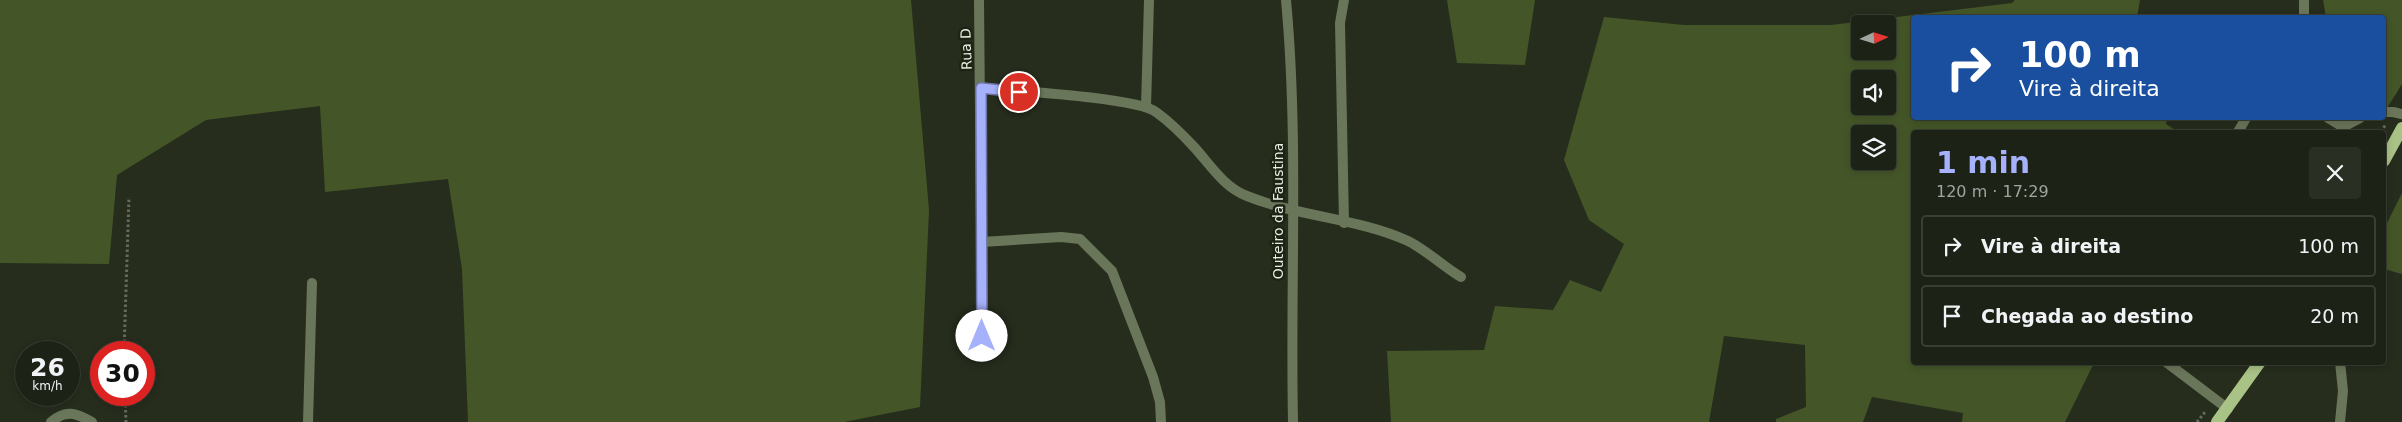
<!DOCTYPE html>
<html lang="pt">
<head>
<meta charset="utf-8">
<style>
  :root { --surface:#1c2216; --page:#292f23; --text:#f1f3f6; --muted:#a0a4a1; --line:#3a3f35; --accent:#a6b1fc }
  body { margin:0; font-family:"DejaVu Sans",sans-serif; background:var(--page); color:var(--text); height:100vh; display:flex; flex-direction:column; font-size:19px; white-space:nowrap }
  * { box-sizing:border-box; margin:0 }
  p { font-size:16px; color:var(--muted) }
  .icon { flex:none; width:28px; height:28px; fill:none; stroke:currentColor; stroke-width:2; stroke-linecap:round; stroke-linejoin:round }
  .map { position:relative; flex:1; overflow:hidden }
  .side { position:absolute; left:1911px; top:130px; width:475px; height:235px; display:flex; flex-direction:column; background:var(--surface); border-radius:5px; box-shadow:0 2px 8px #0003,0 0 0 1px var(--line) }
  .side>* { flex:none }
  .guide { position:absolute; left:1911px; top:15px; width:475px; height:105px; border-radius:5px; box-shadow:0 2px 8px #0003,0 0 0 1px var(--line); background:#1a4fa0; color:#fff; overflow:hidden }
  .needle { width:32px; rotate:86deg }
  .fabs { position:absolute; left:1851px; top:15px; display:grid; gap:10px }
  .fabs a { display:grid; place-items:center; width:45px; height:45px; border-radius:5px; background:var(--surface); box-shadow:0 2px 8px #0003,0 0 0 1px var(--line); font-size:25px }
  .speed { position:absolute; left:15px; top:341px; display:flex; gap:10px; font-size:25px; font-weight:700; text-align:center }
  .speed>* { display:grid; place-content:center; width:65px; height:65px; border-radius:50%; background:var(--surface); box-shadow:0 2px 8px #0003,0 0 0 1px var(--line); line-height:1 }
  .speed small { font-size:12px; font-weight:400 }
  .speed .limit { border:8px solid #d22; background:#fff; color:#111 }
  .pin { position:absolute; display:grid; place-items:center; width:42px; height:42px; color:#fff; margin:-21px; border:2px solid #fff; border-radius:50%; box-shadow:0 1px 5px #0007 }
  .me { position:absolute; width:55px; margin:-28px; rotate:0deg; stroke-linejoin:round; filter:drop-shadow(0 0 4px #0008) }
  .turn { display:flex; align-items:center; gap:18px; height:105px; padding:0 25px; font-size:22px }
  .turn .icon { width:65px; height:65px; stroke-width:2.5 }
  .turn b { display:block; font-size:35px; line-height:42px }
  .round { display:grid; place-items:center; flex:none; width:52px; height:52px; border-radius:5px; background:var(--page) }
  .summary { display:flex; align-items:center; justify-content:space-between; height:85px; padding:0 25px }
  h1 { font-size:30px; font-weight:700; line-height:38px; color:var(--accent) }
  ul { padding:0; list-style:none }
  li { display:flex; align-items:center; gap:15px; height:62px; margin:0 10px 8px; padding:0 15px; border:2px solid var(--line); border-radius:5px }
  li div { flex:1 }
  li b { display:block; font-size:19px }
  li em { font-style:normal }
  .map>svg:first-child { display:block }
  .green { fill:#445628; fill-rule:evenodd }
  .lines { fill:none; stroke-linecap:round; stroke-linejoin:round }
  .path { stroke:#656c5e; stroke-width:3; stroke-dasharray:2.5 2.5; stroke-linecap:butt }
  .minor { stroke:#6a765a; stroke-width:10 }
  .primary { stroke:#a9c286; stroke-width:12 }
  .route-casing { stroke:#6c73a4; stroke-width:12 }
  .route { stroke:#a6b1fc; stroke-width:9 }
  .labels { text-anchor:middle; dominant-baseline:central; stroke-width:5; stroke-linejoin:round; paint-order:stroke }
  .street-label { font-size:14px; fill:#e9eee4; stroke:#1d2414 }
</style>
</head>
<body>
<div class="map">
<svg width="2402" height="422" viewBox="0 0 2402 422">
  <rect width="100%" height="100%" fill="#262d1d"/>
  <g class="green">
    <path d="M0,0H911L929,210L920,407L844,422H468L462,269L448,179L325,192L320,106L206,120L117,175L109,264L0,263Z"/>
    <path d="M1447,0H1535L1525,65L1457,63Z"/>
    <path d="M2015,0H2140L2137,17L1914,18V118H2167L2166,124L2178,132H1914V362L2094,363L2065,422H1962L1963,413L1872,397L1863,422H1776V419L1806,407L1805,345L1724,336L1709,422H1391L1387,351L1484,350L1495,306L1553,310L1570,280L1601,292L1624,244L1589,220L1564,160L1604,17L1684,25H1831L2012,3ZM1860,24H1888V51H1860ZM1860,79H1888V106H1860ZM1860,134H1888V161H1860Z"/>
    <path d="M2323,0H2402V84L2384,113V18L2326,17Z"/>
    <path d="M2402,193V274L2384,269V229Z"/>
  </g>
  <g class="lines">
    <g class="path">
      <path d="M2381,132L2386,124"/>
      <path d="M124,352L129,197"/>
      <path d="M125,395L126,422"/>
      <path d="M2197,422L2205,412"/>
    </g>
    <g class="minor">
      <path d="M979,0L982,336"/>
      <path d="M1286,0C1299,140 1290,282 1293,422"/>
      <path d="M1344,0L1340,23L1344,223"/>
      <path d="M2304,18V0"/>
      <path d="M981,88C1013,91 1136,97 1156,112C1170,122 1183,135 1195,148C1211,166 1224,187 1247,196C1299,217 1357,218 1408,241C1426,250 1443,266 1461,277"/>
      <path d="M1146,107L1149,0"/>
      <path d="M2384,112H2393L2402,114"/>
      <path d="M2328,118L2343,127"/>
      <path d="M2343,127L2360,118"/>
      <path d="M2238,132L2246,118"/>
      <path d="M982,242L1061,237L1080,239L1112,271L1153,377L1160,402L1161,422"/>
      <path d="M2166,362L2228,409"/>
      <path d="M51,422C66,409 76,413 92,422"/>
      <path d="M308,422L312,283"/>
      <path d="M2340,422L2343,391L2340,362"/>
    </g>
    <g class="primary">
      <path d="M2384,161L2402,128"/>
      <path d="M2217,422L2260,362"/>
    </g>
  </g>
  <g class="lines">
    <defs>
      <path id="route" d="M982,336L981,88L1019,92"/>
    </defs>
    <use href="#route" class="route-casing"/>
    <use href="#route" class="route"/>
  </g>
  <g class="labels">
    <g class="street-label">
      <text transform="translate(966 49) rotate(-92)">Rua D</text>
      <text transform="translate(1278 211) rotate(-90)">Outeiro da Faustina</text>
    </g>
  </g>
</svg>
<div class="fabs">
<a><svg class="needle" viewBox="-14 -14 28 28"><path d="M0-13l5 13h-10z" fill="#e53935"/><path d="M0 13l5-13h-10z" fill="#a0a4a1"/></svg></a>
<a><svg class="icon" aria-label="sound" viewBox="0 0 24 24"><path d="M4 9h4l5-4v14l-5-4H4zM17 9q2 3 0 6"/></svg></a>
<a><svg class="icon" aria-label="layers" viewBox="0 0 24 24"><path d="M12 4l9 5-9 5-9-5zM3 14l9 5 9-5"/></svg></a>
</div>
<div class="speed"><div>26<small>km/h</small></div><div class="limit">30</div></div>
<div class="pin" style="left:1019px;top:92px;background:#d93025"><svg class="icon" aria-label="arrive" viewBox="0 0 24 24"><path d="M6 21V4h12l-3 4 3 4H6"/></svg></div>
<svg class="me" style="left:982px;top:336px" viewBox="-20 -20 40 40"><circle r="19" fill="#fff"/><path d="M0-13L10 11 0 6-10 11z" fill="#a6b1fc"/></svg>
<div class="guide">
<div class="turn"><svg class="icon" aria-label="right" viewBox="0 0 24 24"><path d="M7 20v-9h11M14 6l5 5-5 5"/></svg><div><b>100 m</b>Vire à direita</div></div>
</div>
<section class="side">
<div class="summary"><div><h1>1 min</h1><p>120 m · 17:29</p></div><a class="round"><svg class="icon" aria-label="close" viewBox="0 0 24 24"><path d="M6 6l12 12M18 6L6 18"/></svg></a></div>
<ul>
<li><svg class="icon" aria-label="right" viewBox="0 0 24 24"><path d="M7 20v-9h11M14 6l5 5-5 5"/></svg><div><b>Vire à direita</b></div><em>100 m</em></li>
<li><svg class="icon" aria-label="arrive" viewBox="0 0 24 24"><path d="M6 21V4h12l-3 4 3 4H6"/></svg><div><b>Chegada ao destino</b></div><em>20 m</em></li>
</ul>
</section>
</div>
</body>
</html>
